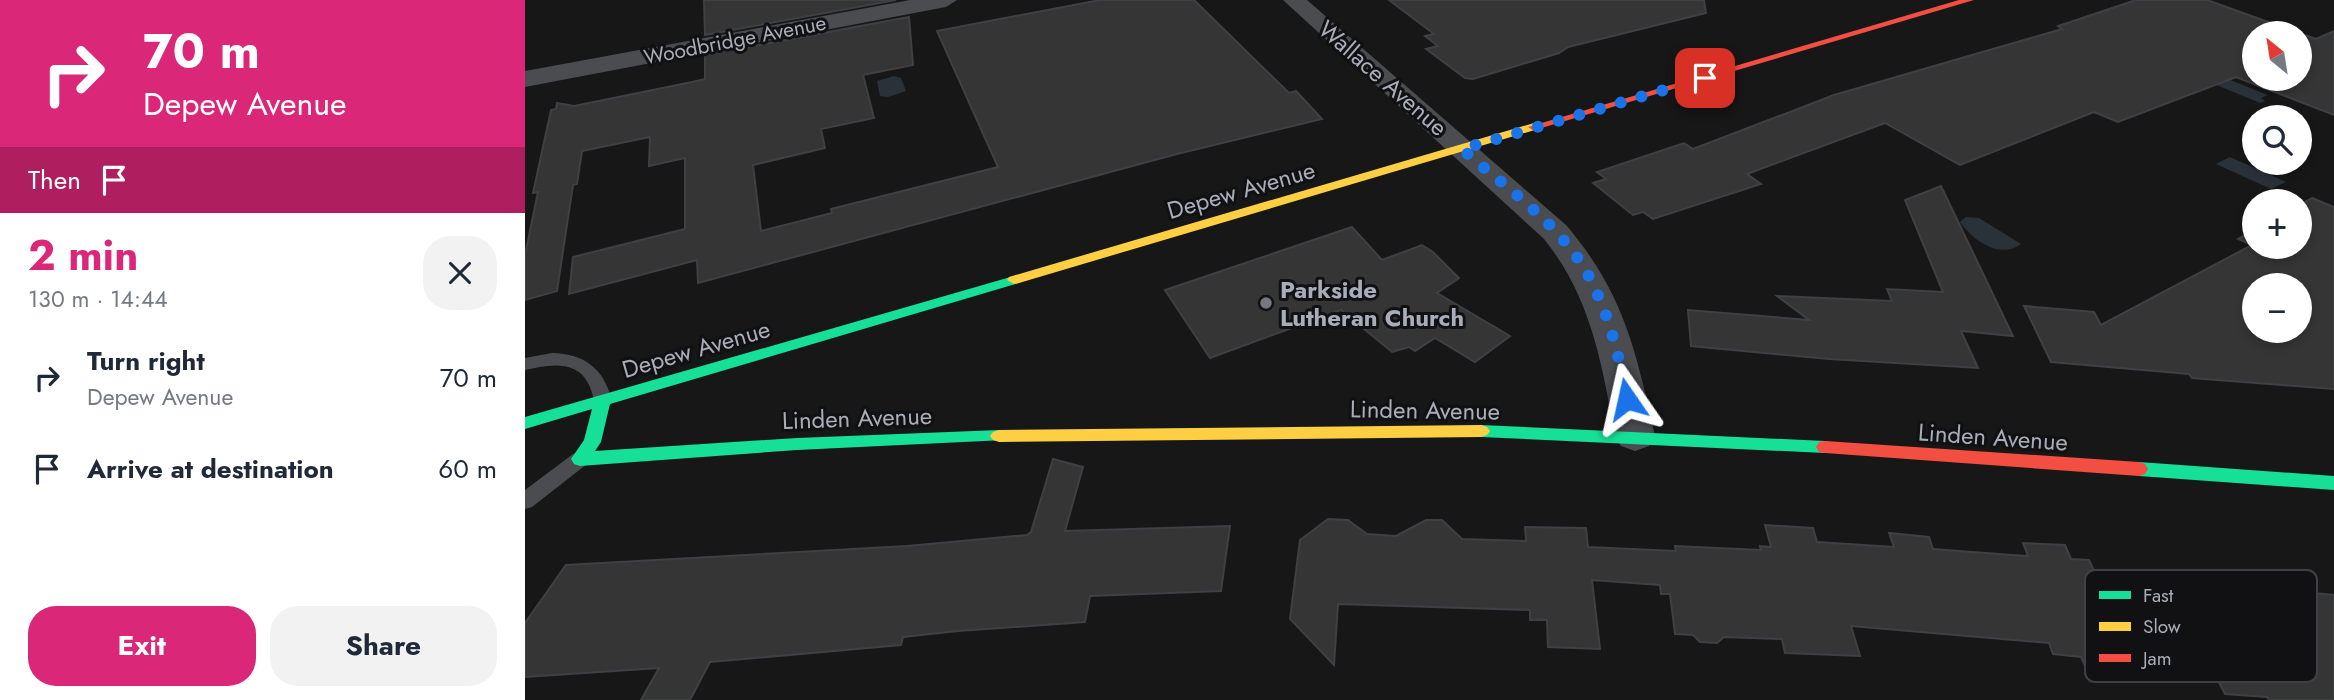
<!DOCTYPE html>
<html lang="en">
<head>
<meta charset="utf-8">
<style>
  :root { --surface:#fff; --page:#f2f2f3; --text:#1f2937; --muted:#747a83; --accent:#db2777 }
  body { margin:0; font-family:Jost,sans-serif; background:var(--page); color:var(--text); height:100vh; display:flex; flex-direction:column; font-size:26px; white-space:nowrap }
  * { box-sizing:border-box; margin:0 }
  p { font-size:23px; color:var(--muted) }
  .icon { flex:none; width:38px; height:38px; fill:none; stroke:currentColor; stroke-width:2; stroke-linecap:round; stroke-linejoin:round }
  .map { position:relative; flex:1; overflow:hidden }
  .details { display:flex; flex-direction:column; background:var(--surface); width:525px }
  .details>* { flex:none }
  .banner { background:#db2777; color:#fff; overflow:hidden }
  .needle { width:46px; rotate:330deg }
  .controls { position:absolute; left:1717px; top:21px; display:grid; gap:14px }
  .controls a { display:grid; place-items:center; width:70px; height:70px; border-radius:50%; background:var(--surface); box-shadow:0 4px 10px #0003; font-size:35px }
  .pin { position:absolute; display:grid; place-items:center; width:60px; height:60px; color:#fff; margin:-30px; border-radius:14px; box-shadow:0 4px 10px #0006 }
  .me { position:absolute; width:77px; margin:-38px; rotate:349deg; stroke-linejoin:round; filter:drop-shadow(0 0 5px #0008) }
  .turn { display:flex; align-items:center; gap:24px; height:147px; padding:0 28px; font-size:32px }
  .turn .icon { width:91px; height:91px; stroke-width:2.5 }
  .turn b { display:block; font-size:49px; line-height:60px }
  .then { display:flex; align-items:center; height:66px; padding:0 28px; background:#0003; gap:14px; font-size:26px }
  .round { display:grid; place-items:center; flex:none; width:74px; height:74px; border-radius:28px; background:var(--page) }
  .head { display:flex; align-items:center; justify-content:space-between; height:119px; padding:0 28px }
  h1 { font-size:42px; font-weight:700; line-height:52px; color:var(--accent) }
  .button { display:flex; gap:14px; margin-top:auto; padding:14px 28px }
  .button a { flex:1; height:80px; border-radius:28px; background:var(--accent); color:#fff; font-size:28px; font-weight:700; line-height:80px; text-align:center }
  .button a+a { background:var(--page); color:var(--text) }
  ul { padding:0; list-style:none }
  li { display:flex; align-items:center; gap:21px; height:91px; padding:0 28px }
  li div { flex:1 }
  li b { display:block; font-size:26px }
  li em { font-style:normal }
  main { display:flex; flex:1; min-height:0 }
  .map>svg:first-child { display:block }
  .water { fill:#2a3239 }
  .building { fill:#353536; stroke:#3f4043; stroke-width:2; fill-rule:evenodd }
  .lines { fill:none; stroke-linecap:round; stroke-linejoin:round }
  .lane { fill:#4b4c50; fill-rule:evenodd }
  .street { fill:#4b4c50; fill-rule:evenodd }
  .fast { fill:#16e098; fill-rule:evenodd }
  .slow { fill:#ffcf43; fill-rule:evenodd }
  .jam { fill:#f24e42; fill-rule:evenodd }
  .route { stroke:#1a73e8; stroke-width:12; stroke-dasharray:0 21.6 }
  .poi-dot { fill:#757880; stroke:#111113; stroke-width:2.5 }
  .labels { text-anchor:middle; dominant-baseline:central; stroke-width:6; stroke-linejoin:round; paint-order:stroke }
  .far-street-label { font-size:21px; fill:#a8adb8; stroke:#111113 }
  .street-label { font-size:24px; fill:#a8adb8; stroke:#111113 }
  .poi-label { font-size:24px; font-weight:bold; fill:#a8adb8; stroke:#111113; text-anchor:start }
  .key { fill:#111113; stroke:#3e4045; stroke-width:2 }
  .key-label { font-size:19px; fill:#a8adb8 }
</style>
</head>
<body>
<main>
<section class="details">
<div class="banner">
<div class="turn"><svg class="icon" aria-label="right" viewBox="0 0 24 24"><path d="M7 20v-9h11M14 6l5 5-5 5"/></svg><div><b>70 m</b>Depew Avenue</div></div>
<div class="then">Then<svg class="icon" aria-label="arrive" viewBox="0 0 24 24"><path d="M6 21V4h12l-3 4 3 4H6"/></svg></div>
</div>
<div class="head"><div><h1>2 min</h1><p>130 m · 14:44</p></div><a class="round"><svg class="icon" aria-label="close" viewBox="0 0 24 24"><path d="M6 6l12 12M18 6L6 18"/></svg></a></div>
<ul>
<li><svg class="icon" aria-label="right" viewBox="0 0 24 24"><path d="M7 20v-9h11M14 6l5 5-5 5"/></svg><div><b>Turn right</b><p>Depew Avenue</p></div><em>70 m</em></li>
<li><svg class="icon" aria-label="arrive" viewBox="0 0 24 24"><path d="M6 21V4h12l-3 4 3 4H6"/></svg><div><b>Arrive at destination</b></div><em>60 m</em></li>
</ul>
<div class="button"><a>Exit</a><a>Share</a></div>
</section>
<div class="map">
<svg width="1809" height="700" viewBox="0 0 1809 700">
  <rect width="100%" height="100%" fill="#171717"/>
  <g class="water">
    <path d="M1690,74L1743,95L1736,98L1740,101L1735,103L1677,79Z"/>
    <path d="M369,76L376,78L381,91L363,97L355,96L352,81Z"/>
    <path d="M1705,157L1761,182L1746,189L1691,164Z"/>
    <path d="M1441,217L1454,218L1496,244C1474,260 1448,240 1435,222Z"/>
  </g>
  <g class="building">
    <path d="M179,0H371L180,35Z"/>
    <path d="M575,0H669L764,93L771,91L797,119L652,154L173,283L172,260L44,294L48,257L160,229V158L124,166L125,137L57,151L52,184L48,185L32,291L0,300V255L13,192L8,193L26,110L31,109L32,103L49,106L167,82L180,79V55L384,17L388,65L338,75L349,118L296,129L300,148L228,165L236,231L307,213L306,209L473,167L412,31Z"/>
    <path d="M864,0H1179L1181,13L1043,47L1034,53L948,79L940,78L901,49L913,46L900,36L909,34Z"/>
    <path d="M1611,0H1682L1791,39L1809,31V115L1711,77L1593,122L1569,112L1435,165L1360,123L1222,174L1236,184L1128,219L1118,212L1108,215L1068,183L1081,179L1072,172L1159,143L1168,149L1309,95L1537,29L1533,26ZM1729,33H1774V79H1729Z"/>
    <path d="M1416,186L1488,336L1436,331L1453,368L1304,359L1166,346L1163,310L1284,320L1252,296L1367,301L1362,289L1418,292L1380,200Z"/>
    <path d="M1787,198L1809,207V389L1667,378L1664,374L1526,362L1499,306L1569,312L1576,325L1727,245L1713,239L1729,230V247H1774V205ZM1729,285H1774V331H1729Z"/>
    <path d="M827,227L857,260L897,245L908,252L934,278L912,293L985,336L950,362L910,338L890,351L884,347L867,352L816,310L685,358L640,290Z"/>
    <path d="M528,459L558,467L540,531L705,526L696,591L565,596L560,622L433,631L378,637L376,645L185,662L165,700H116L134,668L0,677V623L41,565L382,546L502,535L506,532Z"/>
    <path d="M803,519L823,520L842,534L871,536L901,520H917L937,539L1001,541L1000,527L1061,528L1063,547L1151,551L1150,546L1236,550L1235,546L1246,547L1240,525L1288,528L1292,542L1369,547L1364,533L1404,537L1408,549L1487,555L1503,556L1498,543L1540,545L1546,559L1564,560L1569,571L1809,595V700H1744L1742,697L1700,694L1674,643L1602,645L1615,672L1561,668L1556,657L1528,654L1524,643L1326,626L1335,656L1260,653L1257,639L1199,637L1192,643L1175,642L1168,635L1150,634L1145,594H1136L1135,585L1067,580L1075,649L1023,647L1022,620H1005V610L813,604L809,665L765,619L775,540Z"/>
  </g>
  <g class="lines">
    <g class="lane">
      <path d="M27,353C60,354 78,368 87,400L85,405H71C68,398 67,390 63,383C51,359 21,365 0,370V358Z"/>
      <path d="M55,452L62,454L65,459L62,464L7,507L0,509V490L48,454Z"/>
    </g>
    <g class="street">
      <path d="M385,0H432L421,7L0,87V71Z"/>
      <path d="M758,0H782L1041,225C1099,293 1111,351 1130,436L1124,446L1110,451L1096,446L1090,436C1077,364 1066,297 1019,239Z"/>
    </g>
    <g class="fast">
      <path d="M489,276L496,280L494,283L85,404L76,442L70,451L272,438L474,430L480,432L483,436L480,440L272,450L55,466L49,464L46,459L59,440L67,409L0,429V417Z"/>
      <path d="M956,425L1300,441L1306,442L1309,447L1306,452L1300,453L956,437L950,435L947,431L950,427Z"/>
      <path d="M1614,462L1809,476V490L1614,476L1608,474L1605,469L1608,464Z"/>
    </g>
    <g class="slow">
      <path d="M1009,123L1015,127L1013,129L494,283L489,284L482,280L484,277Z"/>
      <path d="M956,425L962,427L965,431L962,435L956,437L474,442L468,440L465,436L468,432L474,430Z"/>
    </g>
    <g class="jam">
      <path d="M1434,0H1449L1013,129L1009,131L1003,127Z"/>
      <path d="M1300,441L1614,462L1620,464L1623,469L1620,474L1614,476L1300,453L1294,452L1291,447L1294,442Z"/>
    </g>
  </g>
  <g class="lines">
    <path class="route" d="M1102,399C1094,354 1082,306 1058,266C1029,220 978,185 937,149L1180,78"/>
  </g>
  <circle class="poi-dot" cx="741" cy="303" r="7"/>
  <g class="labels">
    <g class="far-street-label">
      <text transform="translate(210 40) rotate(-11)">Woodbridge Avenue</text>
    </g>
    <g class="street-label">
      <text transform="translate(858 78) rotate(41)">Wallace Avenue</text>
      <text transform="translate(716 190) rotate(-16)">Depew Avenue</text>
      <text transform="translate(171 349) rotate(-16)">Depew Avenue</text>
      <text transform="translate(900 410) rotate(1)">Linden Avenue</text>
      <text transform="translate(332 418) rotate(-2)">Linden Avenue</text>
      <text transform="translate(1468 437) rotate(4)">Linden Avenue</text>
    </g>
    <g class="poi-label">
      <text x="755" y="289">Parkside<tspan x="755" dy="28">Lutheran Church</tspan></text>
    </g>
  </g>
  <rect x="1560" y="570" width="232" height="112" rx="10" class="key"/>
  <rect x="1574" y="591" width="32" height="8" fill="#16e098"/>
  <rect x="1574" y="622" width="32" height="9" fill="#ffcf43"/>
  <rect x="1574" y="654" width="32" height="8" fill="#f24e42"/>
  <g class="key-label">
    <text x="1618" y="602">Fast</text>
    <text x="1618" y="633">Slow</text>
    <text x="1618" y="665">Jam</text>
  </g>
</svg>
<div class="controls">
<a><svg class="needle" viewBox="-14 -14 28 28"><path d="M0-13l5 13h-10z" fill="#e53935"/><path d="M0 13l5-13h-10z" fill="#747a83"/></svg></a>
<a><svg class="icon" aria-label="search" viewBox="0 0 24 24"><circle cx="10" cy="10" r="6"/><path d="M15 15l6 6"/></svg></a>
<a>+</a>
<a>−</a>
</div>
<div class="pin" style="left:1180px;top:78px;background:#d93025"><svg class="icon" aria-label="arrive" viewBox="0 0 24 24"><path d="M6 21V4h12l-3 4 3 4H6"/></svg></div>
<svg class="me" style="left:1102px;top:399px" viewBox="-20 -20 40 40"><path d="M0-17L14 15 0 8-14 15z" fill="#1a73e8" stroke="#fff" stroke-width="4"/></svg>
</div>
</main>
</body>
</html>
